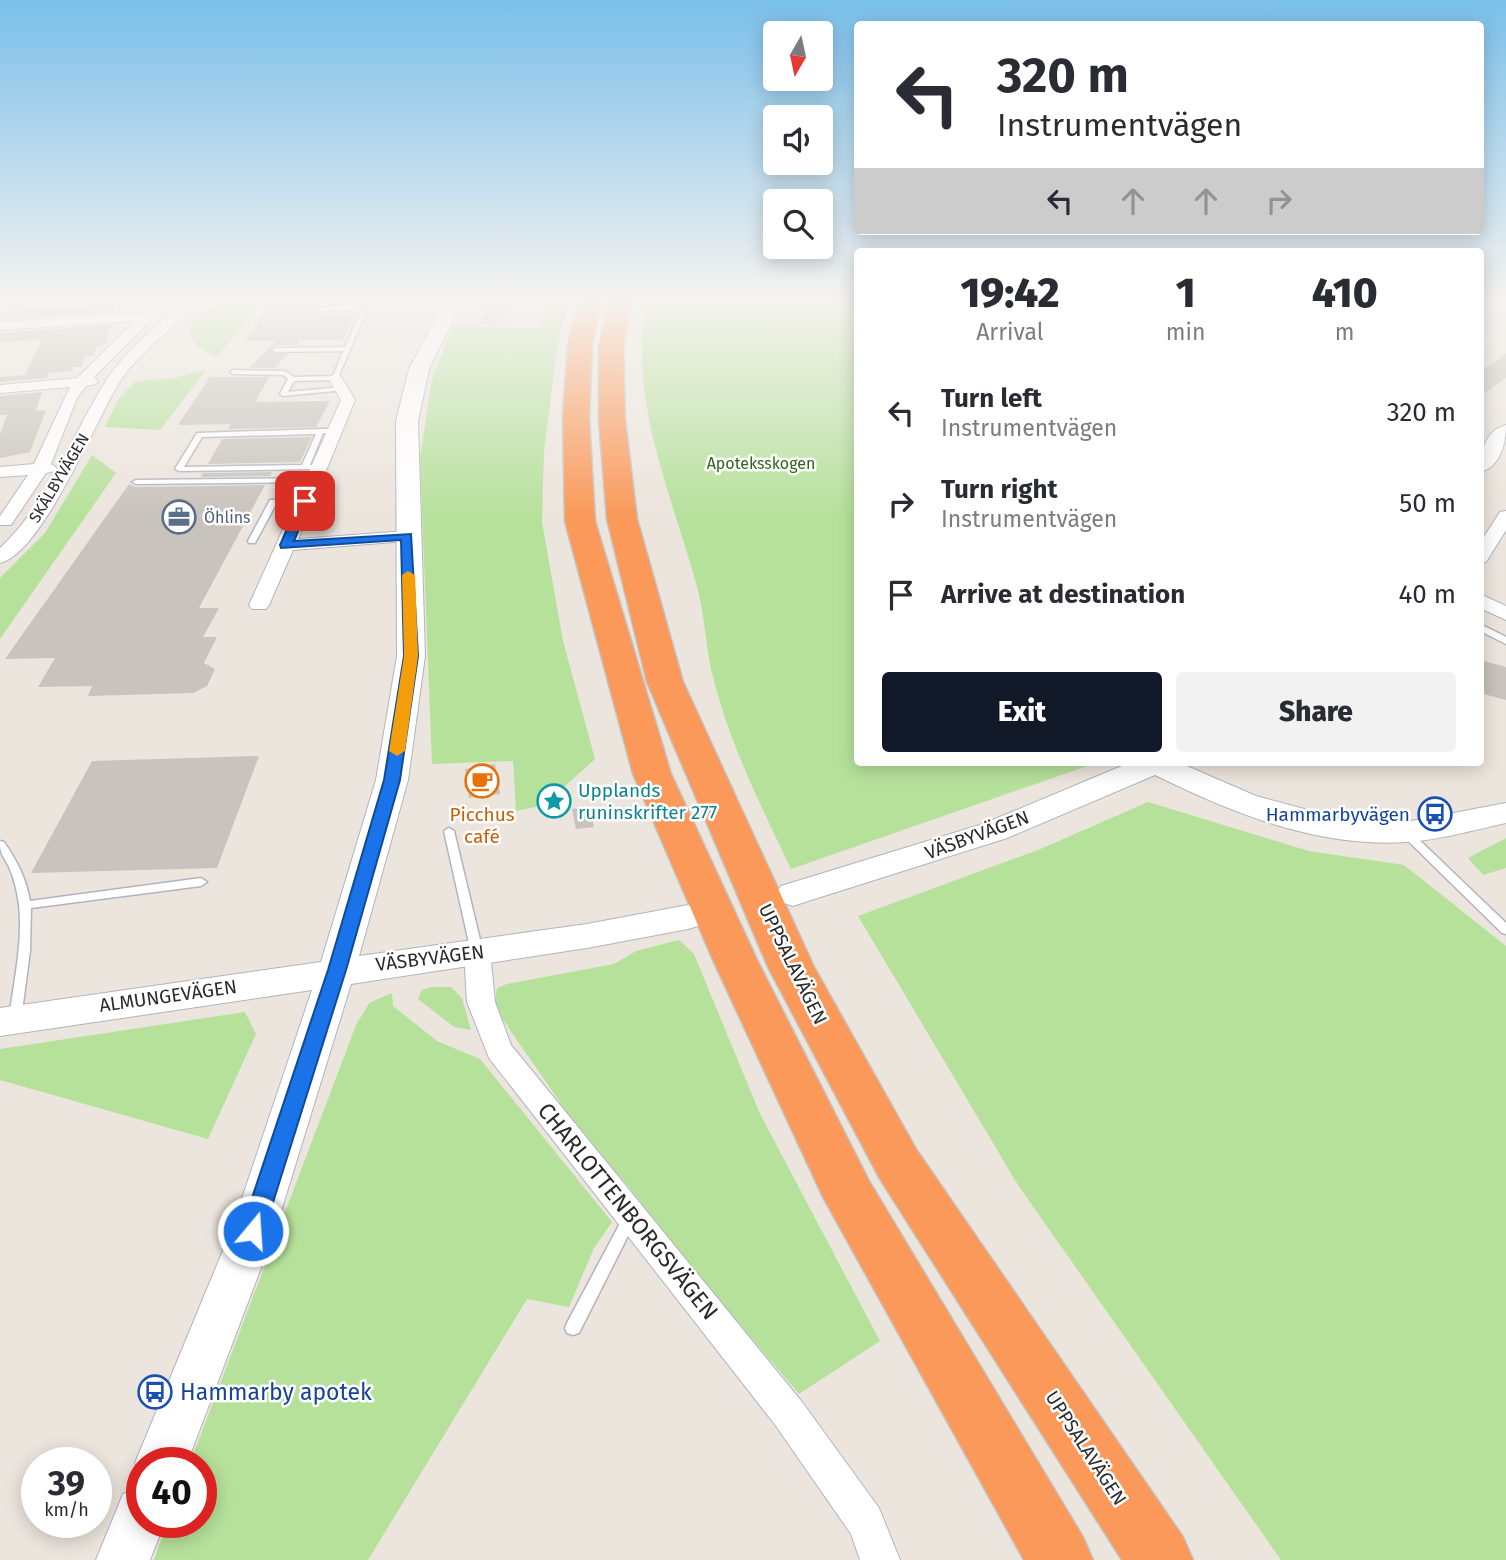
<!DOCTYPE html>
<html lang="en">
<head>
<meta charset="utf-8">
<style>
  :root { --surface:#fff; --page:#f2f2f3; --text:#2b2b33; --muted:#7c7c81; --accent:#111827 }
  body { margin:0; font-family:"Fira Sans",sans-serif; background:var(--page); color:var(--text); height:100vh; display:flex; flex-direction:column; font-size:26px; white-space:nowrap }
  * { box-sizing:border-box; margin:0 }
  p { font-size:23px; color:var(--muted) }
  .icon { flex:none; width:38px; height:38px; fill:none; stroke:currentColor; stroke-width:2; stroke-linecap:round; stroke-linejoin:round }
  .map { position:relative; flex:1; overflow:hidden }
  .drawer { position:absolute; left:854px; top:248px; width:630px; height:518px; display:flex; flex-direction:column; background:var(--surface); border-radius:7px; box-shadow:0 4px 18px #0003 }
  .drawer>* { flex:none }
  .top-card { position:absolute; left:854px; top:21px; width:630px; height:214px; border-radius:7px; box-shadow:0 4px 18px #0003; background:#fff; color:var(--text); overflow:hidden }
  .needle { width:46px; rotate:189deg }
  .controls { position:absolute; left:763px; top:21px; display:grid; gap:14px }
  .controls a { display:grid; place-items:center; width:70px; height:70px; border-radius:7px; background:var(--surface); box-shadow:0 4px 18px #0003; font-size:35px }
  .speed { position:absolute; left:21px; top:1447px; display:flex; gap:14px; font-size:35px; font-weight:700; text-align:center }
  .speed>* { display:grid; place-content:center; width:91px; height:91px; border-radius:50%; background:var(--surface); box-shadow:0 4px 18px #0003; line-height:1 }
  .speed small { font-size:18px; font-weight:400 }
  .speed .limit { border:10px solid #d22; background:#fff; color:#111 }
  .pin { position:absolute; display:grid; place-items:center; width:60px; height:60px; color:#fff; margin:-30px; border-radius:14px; box-shadow:0 4px 10px #0006 }
  .me { position:absolute; width:77px; margin:-38px; rotate:18deg; stroke-linejoin:round; filter:drop-shadow(0 0 5px #0008) }
  .turn { display:flex; align-items:center; gap:24px; height:147px; padding:0 28px; font-size:32px }
  .turn .icon { width:91px; height:91px; stroke-width:2.5 }
  .turn b { display:block; font-size:49px; line-height:60px }
  .lanes { display:flex; align-items:center; height:66px; padding:0 28px; background:#0003; justify-content:center; gap:35px; direction:ltr }
  .lanes .off { opacity:.35 }
  .eta { display:flex; justify-content:space-evenly; align-items:center; height:119px; text-align:center }
  .eta b { font-size:42px; font-weight:800; line-height:49px }
  .cta { display:flex; gap:14px; margin-top:auto; padding:14px 28px }
  .cta a { flex:1; height:80px; border-radius:7px; background:var(--accent); color:#fff; font-size:28px; font-weight:800; line-height:80px; text-align:center }
  .cta a+a { background:var(--page); color:var(--text) }
  ul { padding:0; list-style:none }
  li { display:flex; align-items:center; gap:21px; height:91px; padding:0 28px }
  li div { flex:1 }
  li b { display:block; font-size:26px }
  li em { font-style:normal }
  .map>svg:first-child { display:block }
  .green { fill:#b6e19b }
  .building { fill:#c8c3bc }
  .lines { fill:none; stroke-linecap:round; stroke-linejoin:round }
  .lane-casing { stroke:#b1b4be; stroke-width:3 }
  .street-casing { stroke:#b1b4be; stroke-width:2 }
  .secondary-casing { stroke:#b1b4be; stroke-width:2 }
  .highway-casing { stroke:#c4c4c4; stroke-width:3 }
  .lane { fill:#fff; fill-rule:evenodd }
  .street { fill:#fff; fill-rule:evenodd }
  .secondary { fill:#fff; fill-rule:evenodd }
  .highway { fill:#fa995a; fill-rule:evenodd }
  .route { fill:#1a73e8; stroke:#114b97; stroke-width:2 }
  .slow { fill:#f59e0b }
  .labels { text-anchor:middle; dominant-baseline:central; stroke-width:5; stroke-linejoin:round; paint-order:stroke }
  .far-park-label { font-size:16px; fill:#2e661c; stroke:#fff }
  .far-street-label { font-size:16px; fill:#2b2b2b; stroke:#fff }
  .far-service-label { font-size:16px; fill:#4e5e75; stroke:#fff; text-anchor:start }
  .culture-label { font-size:19px; fill:#0d838f; stroke:#fff; text-anchor:start }
  .food-label { font-size:19px; fill:#c56008; stroke:#fff }
  .transit-label { font-size:19px; fill:#164399; stroke:#fff; text-anchor:end }
  .street-label { font-size:19px; fill:#2b2b2b; stroke:#fff }
  .near-street-label { font-size:23px; fill:#2b2b2b; stroke:#fff }
  .near-transit-label { font-size:23px; fill:#164399; stroke:#fff; text-anchor:start }
</style>
</head>
<body>
<div class="map">
<svg width="1506" height="1560" viewBox="0 0 1506 1560">
  <rect width="100%" height="100%" fill="#ece5dd"/>
  <g class="green">
    <path d="M228,298H264L217,357C202,350 191,345 189,327L199,313L232,302Z"/>
    <path d="M551,298H570L557,348L544,452L542,522L563,641L595,759L544,805L516,811L513,761L432,764L420,458L432,379L453,325L538,328Z"/>
    <path d="M647,298H857L858,763H1096L791,869C761,806 730,745 713,677C705,646 705,613 696,583C670,490 627,396 647,298Z"/>
    <path d="M207,369L160,430L105,427L119,398L136,381L175,378Z"/>
    <path d="M92,455L116,473L0,639V578L45,533Z"/>
    <path d="M1148,802L1309,851L1404,865L1506,946V1560H1281L1018,1185L858,916L1038,850Z"/>
    <path d="M1506,838V868L1483,875L1468,858Z"/>
    <path d="M679,940L694,954L760,1114L880,1341L799,1394L698,1275L628,1186L580,1131L503,1020L495,1002L497,988L507,984L614,964L636,951Z"/>
    <path d="M432,987H451L462,998L471,1030L454,1027L418,999L422,990Z"/>
    <path d="M392,993L393,1006L437,1041L480,1059L612,1222L594,1248L569,1307L527,1299L368,1560H154L167,1523L201,1522V1463H190L356,1025L369,1003Z"/>
    <path d="M245,1012L256,1034L208,1139L0,1080V1049Z"/>
  </g>
  <g class="building">
    <path d="M273,298H334L331,304L318,305L314,310L324,315H355L342,340H301L296,345H276L271,349L272,352L287,354L275,368H249L276,341H245Z"/>
    <path d="M492,298H513L501,325L479,324Z"/>
    <path d="M115,303L113,312L0,319L2,312Z"/>
    <path d="M110,325L105,345L97,346L93,356H85L82,367H73L72,371L48,373L47,378L0,382V377L25,375L42,339L0,343V333Z"/>
    <path d="M1506,353V378L1480,396V372Z"/>
    <path d="M210,377H269L255,402L330,401L316,427L228,429L231,424L178,425Z"/>
    <path d="M42,392L36,411L46,410L30,452L0,458V434L7,415H0V396Z"/>
    <path d="M312,437L300,462L208,464L222,439Z"/>
    <path d="M272,472L270,476L201,477L203,473Z"/>
    <path d="M129,484L136,487L265,485L199,608H219L203,637H217L204,663L215,669L207,686L193,693L88,696L92,686L38,687L55,658L5,659Z"/>
    <path d="M1480,660L1506,667V700L1480,693Z"/>
    <path d="M259,756L217,868L31,873L92,761Z"/>
    <path d="M495,764L500,794L469,798L465,769Z"/>
    <path d="M590,807L594,827L576,829L572,809Z"/>
  </g>
  <g class="lines">
    <defs>
      <g id="lane">
        <path d="M348,298H354L351,307L366,312L338,378L335,380L294,381L288,392L342,387L344,388V390L283,396L280,394L288,379L283,375L233,374L230,372L233,370L285,371L294,377L333,376L343,351L276,352L273,350L276,348L345,347L360,313L348,310L319,311L316,309L319,307L346,306Z"/>
        <path d="M321,429H335L339,431L335,433H323L310,465H322V469L179,471L175,469L197,433ZM316,434L302,465L184,467L202,437Z"/>
        <path d="M314,478L318,480L317,482L136,484L132,482L136,480Z"/>
        <path d="M305,499H308V503L276,504L255,543H249L248,541L270,500Z"/>
        <path d="M1480,624L1506,637V644L1480,631Z"/>
        <path d="M449,828L454,831L483,952L481,955H473L471,952L444,831Z"/>
        <path d="M1405,829L1409,830L1506,923V934L1502,933L1401,834L1399,832Z"/>
        <path d="M0,841L4,842C17,861 26,878 30,901L201,878L207,882L201,886L31,908L30,951L21,1019L20,1022L15,1024L10,1022L9,1019C14,981 23,942 19,904C17,891 14,878 9,867C3,854 0,856 0,841Z"/>
        <path d="M630,1212L635,1214L637,1218L579,1333L573,1335L567,1333L565,1328L567,1323L625,1214Z"/>
      </g>
      <g id="street">
        <path d="M159,298H172L158,313L162,316L160,319L151,320L94,377L98,381L96,384L86,386L77,398L51,464L57,468L55,471L46,473L11,525H0V516L28,475L0,477V467L34,464L70,387L0,393V385L77,378L135,321L0,330V322L144,313Z"/>
        <path d="M186,298H199C176,328 139,351 119,383C95,422 42,553 0,563V548C50,501 71,436 107,379C123,354 163,321 186,298Z"/>
        <path d="M335,374L340,375L355,400L298,539L407,531L416,536L407,541L293,550L269,605L266,609H252L249,605L341,400L328,378Z"/>
        <path d="M1506,511V530L1486,562L1480,563V543L1500,512Z"/>
        <path d="M1480,594L1506,606V620L1480,608Z"/>
        <path d="M477,943L486,946L490,952L495,1002L511,1045L802,1402L879,1508L900,1560H860L851,1534L776,1426L489,1058L467,1002L464,952L468,946Z"/>
      </g>
      <g id="secondary">
        <path d="M446,298H464L429,369L418,421L425,656L408,780L359,956L587,924L688,905L701,909L706,917L701,925L688,929L587,948L351,984L275,1231L187,1463H142V1478L135,1463L231,1231L312,990L0,1036V1008L321,962L376,780L397,656L396,421L409,369Z"/>
        <path d="M1506,425C1506,442 1501,467 1480,472C1480,453 1485,430 1506,425Z"/>
        <path d="M1129,763H1180L1256,796L1341,819L1406,822L1506,803V823C1473,830 1440,840 1406,842C1318,848 1232,813 1155,775L1007,838L805,902L793,906L781,902L776,894L781,886L983,824Z"/>
        <path d="M142,1487V1522H165L150,1560H96L123,1494Z"/>
      </g>
      <g id="highway">
        <path d="M580,298H602L592,344L589,418L595,521L671,774L757,960L869,1181L1083,1537L1093,1560H1024L823,1197L713,960L633,774L565,521L563,418L568,344Z"/>
        <path d="M610,298H632L623,347L625,420L637,519L683,682L814,967L916,1149L1183,1537L1193,1560H1122L880,1179L768,967L647,682L607,519L599,420V347Z"/>
      </g>
    </defs>
    <use href="#lane" class="lane-casing"/>
    <use href="#street" class="street-casing"/>
    <use href="#secondary" class="secondary-casing"/>
    <use href="#highway" class="highway-casing"/>
    <use href="#lane" class="lane"/>
    <use href="#street" class="street"/>
    <use href="#secondary" class="secondary"/>
    <use href="#highway" class="highway"/>
  </g>
  <linearGradient id="sky" x2="0" y2="1"><stop stop-color="#79bfea"/><stop offset="0.58" stop-color="#f6f3f0"/><stop offset="1" stop-color="#f6f3f0" stop-opacity="0"/></linearGradient>
  <rect width="1506" height="516" fill="url(#sky)"/>
  <path class="route" d="M305,498L311,501L294,541L411,534L418,656L400,780L346,970L264,1231L261,1238L253,1241L245,1238L241,1231L328,970L384,780L404,656L401,540L281,548L280,545L299,501Z"/>
  <path class="slow" d="M408,571L415,575L418,656L405,751L397,756L389,751L404,656L402,575Z"/>
  <defs>
    <symbol id="office-ring" viewBox="-11 -11 22 22"><circle r="9.5" fill="#fff" stroke="#5c6f8a" stroke-width="1.5"/><path d="M-6-3h4V-5.5h4V-3h4V5H-6ZM-1-4.5V-3h2v-1.5ZM-6 0V1H6V0Z" fill="#5c6f8a"/></symbol>
    <symbol id="cafe-ring" viewBox="-11 -11 22 22"><circle r="9.5" fill="#fff" stroke="#e8710a" stroke-width="1.5"/><path d="M-5.5-4.5H6V0H3Q3 3.5 0 3.5H-2.5Q-5.5 3.5-5.5 0ZM3-3.2v2h1.7v-2ZM-6 4.5H4V6H-6Z" fill="#e8710a"/></symbol>
    <symbol id="sight-ring" viewBox="-11 -11 22 22"><circle r="9.5" fill="#fff" stroke="#0f9aa8" stroke-width="1.5"/><path d="M0-6L1.8-2.2L6-1.7L2.9 1.2L3.7 5.4L0 3.3L-3.7 5.4L-2.9 1.2L-6-1.7L-1.8-2.2Z" fill="#0f9aa8"/></symbol>
    <symbol id="bus-ring" viewBox="-11 -11 22 22"><circle r="9.5" fill="#fff" stroke="#1a4fb4" stroke-width="1.5"/><path d="M-5-6H5V4H4V6H2V4H-2V6H-4V4H-5ZM-3.5-4V0h7V-4ZM-3.5 1.2v1.5H-2V1.2ZM2 1.2v1.5H3.5V1.2Z" fill="#1a4fb4"/></symbol>
  </defs>
  <g fill-rule="evenodd">
    <use href="#office-ring" x="160" y="498" width="38" height="38"/>
    <use href="#cafe-ring" x="463" y="762" width="38" height="38"/>
    <use href="#sight-ring" x="535" y="782" width="38" height="38"/>
    <use href="#bus-ring" x="1416" y="795" width="38" height="38"/>
    <use href="#bus-ring" x="136" y="1373" width="38" height="38"/>
  </g>
  <g class="labels">
    <g class="far-park-label">
      <text x="761" y="463">Apoteksskogen</text>
    </g>
    <g class="far-street-label">
      <text transform="translate(59 478) rotate(-59)">SKÄLBYVÄGEN</text>
    </g>
    <g class="far-service-label">
      <text x="204" y="517">Öhlins</text>
    </g>
    <g class="culture-label">
      <text x="578" y="790">Upplands<tspan x="578" dy="22">runinskrifter 277</tspan></text>
    </g>
    <g class="food-label">
      <text x="482" y="814">Picchus<tspan x="482" dy="22">café</tspan></text>
    </g>
    <g class="transit-label">
      <text x="1410" y="814">Hammarbyvägen</text>
    </g>
    <g class="street-label">
      <text transform="translate(977 835) rotate(-20)">VÄSBYVÄGEN</text>
      <text transform="translate(430 958) rotate(-7)">VÄSBYVÄGEN</text>
      <text transform="translate(793 964) rotate(64)">UPPSALAVÄGEN</text>
      <text transform="translate(168 996) rotate(-8)">ALMUNGEVÄGEN</text>
      <text transform="translate(1086 1448) rotate(57)">UPPSALAVÄGEN</text>
    </g>
    <g class="near-street-label">
      <text transform="translate(628 1211) rotate(51)">CHARLOTTENBORGSVÄGEN</text>
    </g>
    <g class="near-transit-label">
      <text x="180" y="1392">Hammarby apotek</text>
    </g>
  </g>
</svg>
<div class="controls">
<a><svg class="needle" viewBox="-14 -14 28 28"><path d="M0-13l5 13h-10z" fill="#e53935"/><path d="M0 13l5-13h-10z" fill="#7c7c81"/></svg></a>
<a><svg class="icon" aria-label="sound" viewBox="0 0 24 24"><path d="M4 9h4l5-4v14l-5-4H4zM17 9q2 3 0 6"/></svg></a>
<a><svg class="icon" aria-label="search" viewBox="0 0 24 24"><circle cx="10" cy="10" r="6"/><path d="M15 15l6 6"/></svg></a>
</div>
<div class="speed"><div>39<small>km/h</small></div><div class="limit">40</div></div>
<div class="pin" style="left:305px;top:501px;background:#d93025"><svg class="icon" aria-label="arrive" viewBox="0 0 24 24"><path d="M6 21V4h12l-3 4 3 4H6"/></svg></div>
<svg class="me" style="left:253px;top:1231px" viewBox="-20 -20 40 40"><circle r="17" fill="#1a73e8" stroke="#fff" stroke-width="3"/><path d="M0-11L8 9 0 5-8 9z" fill="#fff"/></svg>
<div class="top-card">
<div class="turn"><svg class="icon" aria-label="left" viewBox="0 0 24 24"><path d="M17 20v-9H6M10 6l-5 5 5 5"/></svg><div><b>320 m</b>Instrumentvägen</div></div>
<div class="lanes"><svg class="icon" aria-label="left" viewBox="0 0 24 24"><path d="M17 20v-9H6M10 6l-5 5 5 5"/></svg><svg class="icon off" aria-label="ahead" viewBox="0 0 24 24"><path d="M12 20V5M6 11l6-6 6 6"/></svg><svg class="icon off" aria-label="ahead" viewBox="0 0 24 24"><path d="M12 20V5M6 11l6-6 6 6"/></svg><svg class="icon off" aria-label="right" viewBox="0 0 24 24"><path d="M7 20v-9h11M14 6l5 5-5 5"/></svg></div>
</div>
<section class="drawer">
<div class="eta">
<div><b>19:42</b><p>Arrival</p></div>
<div><b>1</b><p>min</p></div>
<div><b>410</b><p>m</p></div>
</div>
<ul>
<li><svg class="icon" aria-label="left" viewBox="0 0 24 24"><path d="M17 20v-9H6M10 6l-5 5 5 5"/></svg><div><b>Turn left</b><p>Instrumentvägen</p></div><em>320 m</em></li>
<li><svg class="icon" aria-label="right" viewBox="0 0 24 24"><path d="M7 20v-9h11M14 6l5 5-5 5"/></svg><div><b>Turn right</b><p>Instrumentvägen</p></div><em>50 m</em></li>
<li><svg class="icon" aria-label="arrive" viewBox="0 0 24 24"><path d="M6 21V4h12l-3 4 3 4H6"/></svg><div><b>Arrive at destination</b></div><em>40 m</em></li>
</ul>
<div class="cta"><a>Exit</a><a>Share</a></div>
</section>
</div>
</body>
</html>
